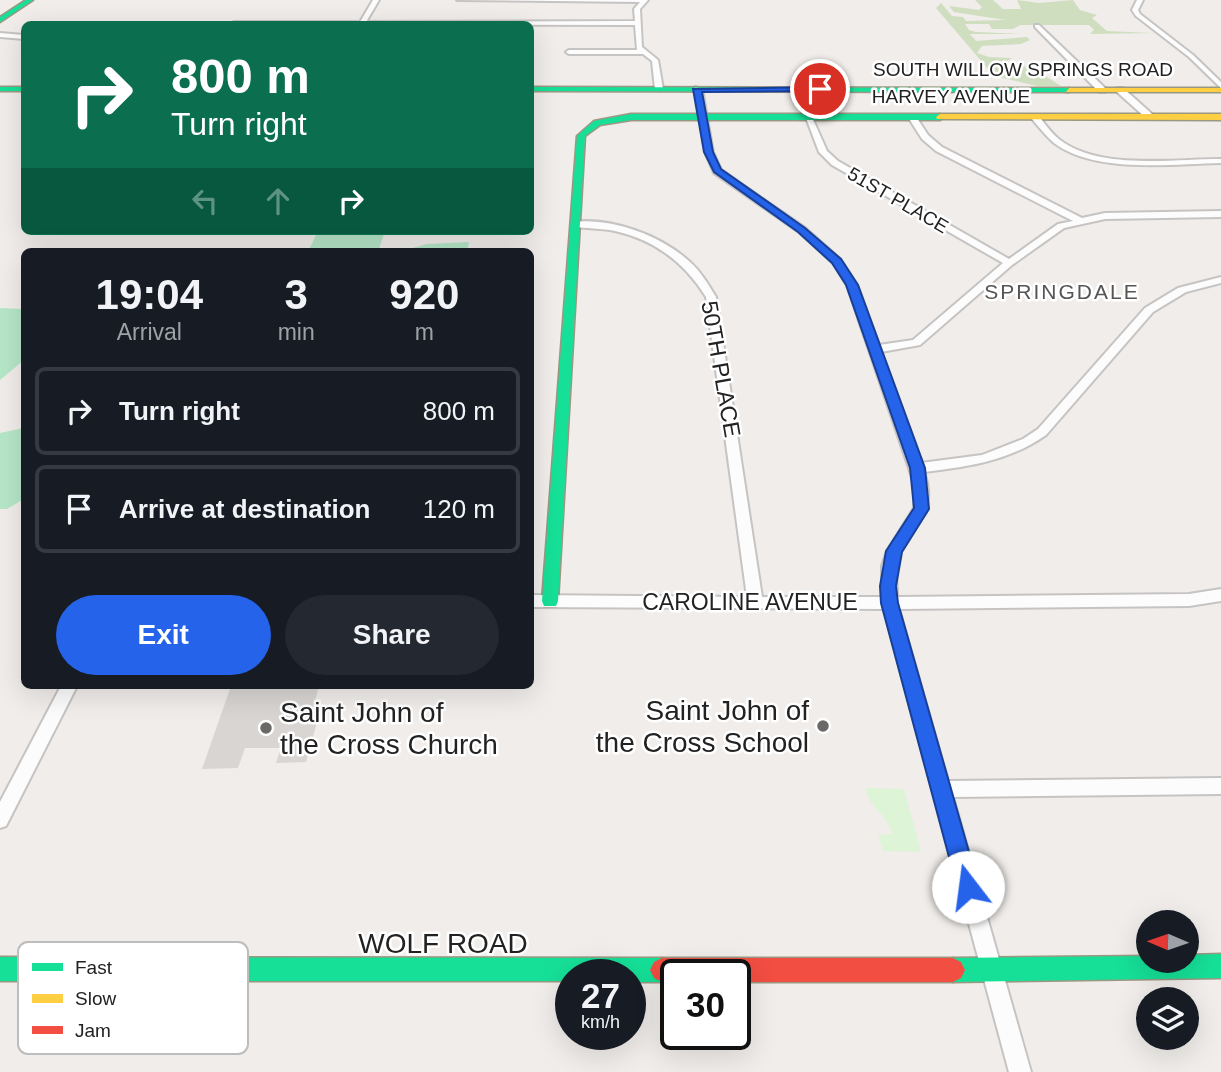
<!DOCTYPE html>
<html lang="en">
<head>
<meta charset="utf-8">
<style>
  :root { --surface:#171b24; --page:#242831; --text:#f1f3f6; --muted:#9ea1a6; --line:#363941; --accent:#2563eb }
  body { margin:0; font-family:Helvetica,sans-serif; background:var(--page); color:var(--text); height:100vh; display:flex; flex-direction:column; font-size:26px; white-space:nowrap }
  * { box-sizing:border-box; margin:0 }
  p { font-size:23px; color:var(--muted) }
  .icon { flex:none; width:38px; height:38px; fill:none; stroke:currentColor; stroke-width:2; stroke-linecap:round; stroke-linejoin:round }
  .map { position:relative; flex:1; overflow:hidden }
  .sheet { position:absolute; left:21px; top:248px; width:513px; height:441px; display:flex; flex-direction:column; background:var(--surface); border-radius:10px; box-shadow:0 7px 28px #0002 }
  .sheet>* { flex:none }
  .banner { position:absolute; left:21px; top:21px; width:513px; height:214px; border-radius:10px; box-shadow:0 7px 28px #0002; background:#0b6e4f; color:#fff; overflow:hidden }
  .needle { width:46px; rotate:272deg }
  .buttons { position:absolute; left:1136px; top:910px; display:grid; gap:14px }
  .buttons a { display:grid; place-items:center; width:63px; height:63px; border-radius:50%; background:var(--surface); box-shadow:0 7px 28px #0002; font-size:35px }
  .speed { position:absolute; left:555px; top:959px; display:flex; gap:14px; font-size:35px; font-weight:700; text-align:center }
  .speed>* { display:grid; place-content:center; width:91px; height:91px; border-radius:50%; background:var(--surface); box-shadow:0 7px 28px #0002; line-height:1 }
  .speed small { font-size:18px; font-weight:400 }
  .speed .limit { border:4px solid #111; border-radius:10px; background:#fff; color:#111 }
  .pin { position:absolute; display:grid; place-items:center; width:60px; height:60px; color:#fff; margin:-30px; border:4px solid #fff; border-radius:50%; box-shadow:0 2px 7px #0007 }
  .me { position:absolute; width:77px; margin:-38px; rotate:345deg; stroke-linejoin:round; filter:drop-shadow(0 0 5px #0008) }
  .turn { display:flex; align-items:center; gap:24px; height:147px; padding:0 35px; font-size:32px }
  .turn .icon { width:91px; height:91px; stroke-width:2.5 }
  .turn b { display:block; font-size:49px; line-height:60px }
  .lanes { display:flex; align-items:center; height:66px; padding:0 35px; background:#0003; justify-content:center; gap:35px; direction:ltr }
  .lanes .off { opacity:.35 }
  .eta { display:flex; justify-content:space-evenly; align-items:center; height:119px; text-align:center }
  .eta b { font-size:42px; font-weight:800; line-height:49px }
  .button { display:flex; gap:14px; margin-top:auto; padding:14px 35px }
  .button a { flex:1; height:80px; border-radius:42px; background:var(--accent); color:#fff; font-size:28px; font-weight:800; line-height:80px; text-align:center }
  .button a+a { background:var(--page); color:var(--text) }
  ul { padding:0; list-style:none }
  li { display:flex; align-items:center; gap:21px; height:88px; margin:0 14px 10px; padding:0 21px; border:4px solid var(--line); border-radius:10px }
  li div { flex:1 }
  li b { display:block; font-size:26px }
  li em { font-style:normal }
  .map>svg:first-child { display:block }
  .forest { fill:#d0dec0 }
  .park { fill:#ddf4d7 }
  .pitch { fill:#b6e6c8 }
  .building { fill:#d8d5d3 }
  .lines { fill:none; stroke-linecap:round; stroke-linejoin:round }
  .street-casing { stroke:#c6c4c3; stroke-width:4 }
  .fast-casing { stroke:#9b9882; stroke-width:3 }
  .slow-casing { stroke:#9b9882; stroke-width:3 }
  .jam-casing { stroke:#9b9882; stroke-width:3 }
  .street { fill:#fdfcfc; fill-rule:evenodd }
  .fast { fill:#16e098; fill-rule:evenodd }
  .slow { fill:#ffcf43; fill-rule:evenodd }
  .jam { fill:#f24e42; fill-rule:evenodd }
  .route { fill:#2563eb; stroke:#184099; stroke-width:2 }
  .poi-dot { fill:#6a6968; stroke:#fff; stroke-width:2.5 }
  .labels { text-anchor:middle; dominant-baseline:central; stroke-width:5; stroke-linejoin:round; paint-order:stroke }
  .far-street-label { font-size:19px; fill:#222; stroke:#fff }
  .far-neighbourhood-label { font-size:21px; letter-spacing:2px; fill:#555; stroke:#fff }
  .street-label { font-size:23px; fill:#222; stroke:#fff }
  .near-poi-label { font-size:28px; fill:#222; stroke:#fff; text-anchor:end }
  .near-street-label { font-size:28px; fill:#222; stroke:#fff }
  .key { fill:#fff; stroke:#bdbdbd; stroke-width:2 }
  .key-label { font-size:19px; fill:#222 }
</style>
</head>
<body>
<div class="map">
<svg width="1221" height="1072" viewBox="0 0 1221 1072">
  <rect width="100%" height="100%" fill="#f0edea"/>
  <path class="forest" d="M975,0H993L1003,9H1021L1017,0L1039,3L1073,0L1080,10L1097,15L1092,18L1107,31L1153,33L1090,34L1094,30L1089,25H1020L1013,29H992L989,24H965L969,30L976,32L1023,34H970L976,41L1027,37L1030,40L1021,44L982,46L977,53L989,57L1012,58L1000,65L1031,67L1061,86H1037L994,76L936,8L941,3L952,16L963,17L966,21L1005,20L954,12L949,6L979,10L982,7Z"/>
  <path class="park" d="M865,788L904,789L921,852L883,851L878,835L892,834C886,812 870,809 865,788Z"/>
  <g class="pitch">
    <path d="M318,231H385L378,252H308Z"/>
    <path d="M469,242L467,252H398L427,244Z"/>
    <path d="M0,308L24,309V360L0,380Z"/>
    <path d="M24,428V499L7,509H0V433Z"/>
  </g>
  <path class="building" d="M231,686H319L313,708H321L306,762L276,763L281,748H245L238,768L202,769Z"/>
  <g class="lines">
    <defs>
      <g id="street">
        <path d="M373,0H379L366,22L635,21L634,9L640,2L457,0H648L640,9L642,47L658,60L663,89L659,91L655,89L652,61L643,54H569L566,52L569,50H637L635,25L231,24L234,22H360Z"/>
        <path d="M1137,0H1143L1138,10L1140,14L1193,55L1221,82V88L1189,57L1136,16L1132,10Z"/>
        <path d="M1035,25H1039L1105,88V92H1099L1035,27Z"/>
        <path d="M0,33L24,35V39L0,37Z"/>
        <path d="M695,87L702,89L713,152L721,170L805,228L840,259L857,285L879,345L913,340L1003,263L832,165L819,152L805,115H811L827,151L838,161L1009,259L1058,224L1073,221L936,151L922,139L908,117L909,115H915L928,135L942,147L1082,218L1105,213L1221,211V217L1105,219L1064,228L1012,265L920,345L881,352L921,463L982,455L1023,439L1038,429L1145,308L1178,288L1221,277V283L1186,292L1153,312L1046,435C1009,461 968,467 924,472C938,513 914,520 900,553C894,567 897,582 897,597L1189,594L1221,589V601L1189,606L899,609L948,781L1221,778V794L953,797L1031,1072H1009L884,609L530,607V595L747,597L706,297C685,263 655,240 615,231C601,228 586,229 572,226V222C611,217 661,235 690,262C701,272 708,284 716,297L762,597H882V566L887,551L914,508V483L847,285L833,263L799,232L714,173L705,152Z"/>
        <path d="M1117,88H1123L1152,114V118H1146L1117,92Z"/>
        <path d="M1032,115H1038C1045,124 1051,133 1060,140C1099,170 1174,159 1221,159V163C1172,164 1095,174 1054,143C1046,136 1039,127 1032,119Z"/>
        <path d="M61,686H77L6,826L0,828V802Z"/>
      </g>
      <g id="fast">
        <path d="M26,0H33L0,22V17Z"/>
        <rect x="0" y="87" width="24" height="4"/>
        <path d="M530,87L1069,88L1073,90L1069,92L530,91Z"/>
        <path d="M631,114H940L944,117L940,120H631L600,125L585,136L558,601L556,606H544L542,601L577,136L594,121Z"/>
        <path d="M1221,954V978L953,982L945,978L941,970L945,962L953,958L1148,956V961H1186V955Z"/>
        <path d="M0,957L662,958L670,962L674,970L670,978L662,982H630V975H570V981H0Z"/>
      </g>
      <g id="slow">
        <path d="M1069,88H1221V92H1066Z"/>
        <path d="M940,114H1221V120L937,119L936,117Z"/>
      </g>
      <path id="jam" d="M662,958H953L961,962L965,970L961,978L953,982H735V975H676V982H662L654,978L650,970L654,962Z"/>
    </defs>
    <use href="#street" class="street-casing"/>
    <use href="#fast" class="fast-casing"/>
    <use href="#slow" class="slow-casing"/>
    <use href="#jam" class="jam-casing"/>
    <use href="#street" class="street"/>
    <use href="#fast" class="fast"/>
    <use href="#slow" class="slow"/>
    <use href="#jam" class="jam"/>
  </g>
  <path class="route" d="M820,87L823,91L702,92L713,152L721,169L805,228L841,259L858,285L925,468L929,509L902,552L896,586L898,603L979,887L976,895L968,898L960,895L957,887L881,603L880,586L886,551L914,508L910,468L846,285L832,263L798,232L714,172L704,152L693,89Z"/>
  <g class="poi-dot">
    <circle cx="823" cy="726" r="7"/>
    <circle cx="266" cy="728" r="7"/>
  </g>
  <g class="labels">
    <g class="far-street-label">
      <text x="1023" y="69">SOUTH WILLOW SPRINGS ROAD</text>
      <text x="951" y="96">HARVEY AVENUE</text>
      <text transform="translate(898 200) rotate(30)">51ST PLACE</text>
    </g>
    <g class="far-neighbourhood-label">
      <text x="1062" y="291">SPRINGDALE</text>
    </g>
    <g class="street-label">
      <text transform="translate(721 369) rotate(80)">50TH PLACE</text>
      <text x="750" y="602">CAROLINE AVENUE</text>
    </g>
    <g class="near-poi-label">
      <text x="809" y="710">Saint John of<tspan x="809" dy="32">the Cross School</tspan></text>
      <text x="280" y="712" text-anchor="start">Saint John of<tspan x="280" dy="32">the Cross Church</tspan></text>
    </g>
    <g class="near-street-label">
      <text x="443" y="943">WOLF ROAD</text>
    </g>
  </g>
  <rect x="18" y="942" width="230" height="112" rx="10" class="key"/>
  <rect x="32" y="963" width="31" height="8" fill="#16e098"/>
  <rect x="32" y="994" width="31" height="9" fill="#ffcf43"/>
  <rect x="32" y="1026" width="31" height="8" fill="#f24e42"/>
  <g class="key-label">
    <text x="75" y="974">Fast</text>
    <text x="75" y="1005">Slow</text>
    <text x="75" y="1037">Jam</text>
  </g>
</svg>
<div class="buttons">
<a><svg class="needle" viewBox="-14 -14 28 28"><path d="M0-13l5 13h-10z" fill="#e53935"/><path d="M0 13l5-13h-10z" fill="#9ea1a6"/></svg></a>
<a><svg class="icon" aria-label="layers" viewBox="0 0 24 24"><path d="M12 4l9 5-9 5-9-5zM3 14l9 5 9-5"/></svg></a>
</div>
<div class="speed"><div>27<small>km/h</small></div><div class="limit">30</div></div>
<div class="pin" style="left:820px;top:89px;background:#d93025"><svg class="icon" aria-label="arrive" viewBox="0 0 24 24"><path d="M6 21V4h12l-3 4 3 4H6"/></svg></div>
<svg class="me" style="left:968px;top:887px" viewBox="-20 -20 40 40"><circle r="19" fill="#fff"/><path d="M0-13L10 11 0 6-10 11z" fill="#2563eb"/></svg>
<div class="banner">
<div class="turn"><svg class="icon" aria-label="right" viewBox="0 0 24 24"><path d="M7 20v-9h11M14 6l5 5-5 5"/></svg><div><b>800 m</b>Turn right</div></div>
<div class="lanes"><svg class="icon off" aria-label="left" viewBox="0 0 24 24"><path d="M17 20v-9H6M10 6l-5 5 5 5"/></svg><svg class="icon off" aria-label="ahead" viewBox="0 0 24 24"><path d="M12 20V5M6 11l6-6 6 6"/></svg><svg class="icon" aria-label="right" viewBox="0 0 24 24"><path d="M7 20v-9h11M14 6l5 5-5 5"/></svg></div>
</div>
<section class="sheet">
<div class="eta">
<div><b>19:04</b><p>Arrival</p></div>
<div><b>3</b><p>min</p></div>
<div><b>920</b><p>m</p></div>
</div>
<ul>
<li><svg class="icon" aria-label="right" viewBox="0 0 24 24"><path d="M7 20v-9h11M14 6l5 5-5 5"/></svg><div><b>Turn right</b></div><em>800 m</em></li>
<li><svg class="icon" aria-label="arrive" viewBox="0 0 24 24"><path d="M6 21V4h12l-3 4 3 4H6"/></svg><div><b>Arrive at destination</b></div><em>120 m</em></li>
</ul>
<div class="button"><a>Exit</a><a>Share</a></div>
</section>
</div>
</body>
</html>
